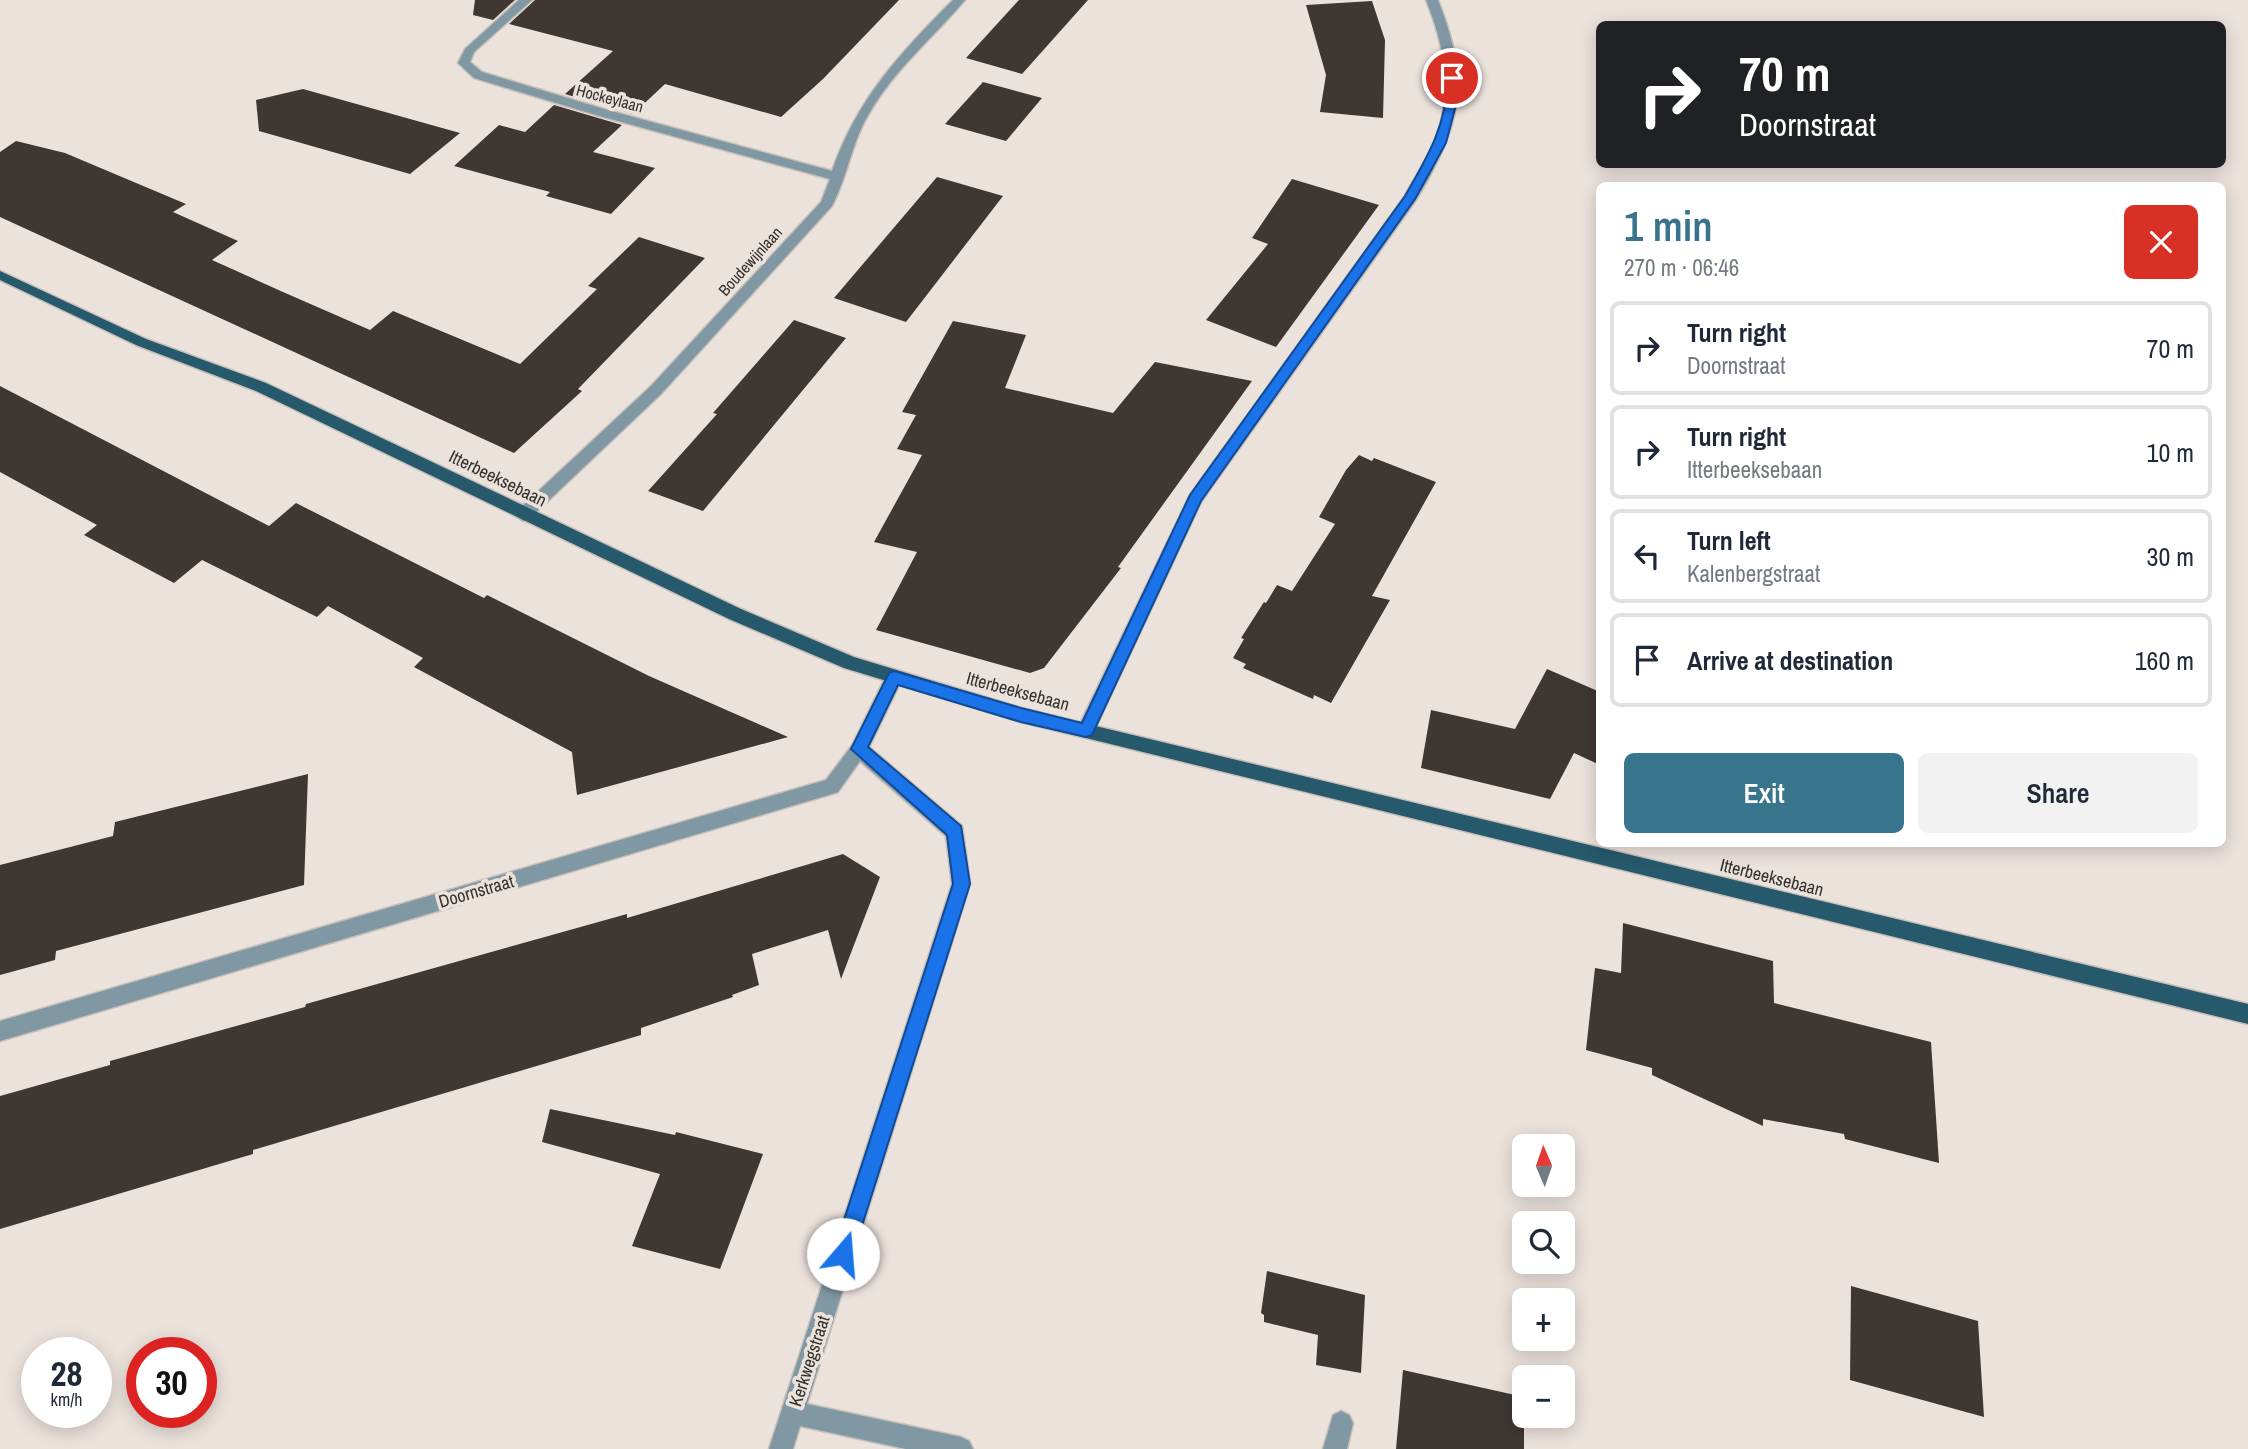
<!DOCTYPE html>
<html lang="en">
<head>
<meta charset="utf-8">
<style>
  :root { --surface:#fff; --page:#f2f2f3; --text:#1f2937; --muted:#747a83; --line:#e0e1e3; --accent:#38748c }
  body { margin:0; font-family:"Archivo Narrow",sans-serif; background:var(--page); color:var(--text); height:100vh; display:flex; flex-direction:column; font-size:26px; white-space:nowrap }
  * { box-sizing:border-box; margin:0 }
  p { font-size:23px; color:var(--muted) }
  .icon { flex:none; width:38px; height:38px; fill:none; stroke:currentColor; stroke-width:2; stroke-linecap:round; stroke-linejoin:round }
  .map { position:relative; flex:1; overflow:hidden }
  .panel { position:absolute; left:1596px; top:182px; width:630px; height:665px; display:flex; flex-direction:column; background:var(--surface); border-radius:10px; box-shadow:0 4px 18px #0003 }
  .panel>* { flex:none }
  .hud { position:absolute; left:1596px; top:21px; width:630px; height:147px; border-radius:10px; box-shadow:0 4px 18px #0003; background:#202124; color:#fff; overflow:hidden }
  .needle { width:46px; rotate:358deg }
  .tools { position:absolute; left:1512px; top:1134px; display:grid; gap:14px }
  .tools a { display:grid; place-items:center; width:63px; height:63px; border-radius:10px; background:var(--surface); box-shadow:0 4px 18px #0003; font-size:35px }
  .speed { position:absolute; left:21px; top:1337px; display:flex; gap:14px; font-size:35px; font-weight:700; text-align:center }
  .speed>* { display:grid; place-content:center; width:91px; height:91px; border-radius:50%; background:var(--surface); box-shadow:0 4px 18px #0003; line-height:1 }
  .speed small { font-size:18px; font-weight:400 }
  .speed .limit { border:10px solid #d22; background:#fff; color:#111 }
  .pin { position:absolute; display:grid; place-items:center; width:60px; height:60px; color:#fff; margin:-30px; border:4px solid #fff; border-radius:50%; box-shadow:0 2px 7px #0007 }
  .me { position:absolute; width:77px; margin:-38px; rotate:18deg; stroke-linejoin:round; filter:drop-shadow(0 0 5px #0008) }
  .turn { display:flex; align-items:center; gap:24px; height:147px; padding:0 28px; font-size:32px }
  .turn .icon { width:91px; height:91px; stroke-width:2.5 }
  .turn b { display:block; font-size:49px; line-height:60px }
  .round { display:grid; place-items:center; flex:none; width:74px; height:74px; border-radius:10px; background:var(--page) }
  .summary { display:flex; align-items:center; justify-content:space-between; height:119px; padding:0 28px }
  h1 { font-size:42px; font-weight:600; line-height:52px; color:var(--accent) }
  .cta { display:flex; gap:14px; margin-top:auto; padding:14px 28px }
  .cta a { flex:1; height:80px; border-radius:10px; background:var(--accent); color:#fff; font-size:28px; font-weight:600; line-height:80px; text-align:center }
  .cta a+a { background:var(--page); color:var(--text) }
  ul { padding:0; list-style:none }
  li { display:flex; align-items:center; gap:21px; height:94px; margin:0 14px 10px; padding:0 14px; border:4px solid var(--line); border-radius:10px }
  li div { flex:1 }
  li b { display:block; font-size:26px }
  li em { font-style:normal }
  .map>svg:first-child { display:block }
  .building { fill:#3f3732 }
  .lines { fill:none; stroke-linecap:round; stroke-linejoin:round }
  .minor-casing { stroke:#c7bfb9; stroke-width:3 }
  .major-casing { stroke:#c7bfb9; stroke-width:3 }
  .minor { fill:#7f98a3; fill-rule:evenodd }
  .major { fill:#26596c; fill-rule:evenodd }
  .route { fill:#1a73e8; stroke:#114b97; stroke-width:2 }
  .labels { text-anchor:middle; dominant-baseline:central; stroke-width:7; stroke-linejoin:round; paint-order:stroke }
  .far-street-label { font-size:16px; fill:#35312e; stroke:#ece2dc }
  .street-label { font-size:18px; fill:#35312e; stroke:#ece2dc }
</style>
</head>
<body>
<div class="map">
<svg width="2248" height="1449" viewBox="0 0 2248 1449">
  <rect width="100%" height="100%" fill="#ece2dc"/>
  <g class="building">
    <path d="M475,0H515L493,20L473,15Z"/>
    <path d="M535,0H899L823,79L781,117L665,84L633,114L565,94L613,51L509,24Z"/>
    <path d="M1019,0H1088L1022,74L966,58Z"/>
    <path d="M1372,1L1385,40L1383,118L1320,112L1326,75L1306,5Z"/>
    <path d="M983,82L1042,98L1006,141L945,124Z"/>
    <path d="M303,89L460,133L410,174L259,131L256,100Z"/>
    <path d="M554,105L622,125L593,152L655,168L611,214L546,196L550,192L454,166L499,125L525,132Z"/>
    <path d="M16,141L65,153L186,204L173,212L238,241L212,260L283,292L370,330L393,311L520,364L597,289L588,286L639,237L705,258L578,389L582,391L514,453L0,217V152Z"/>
    <path d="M937,177L1003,196L906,322L834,298Z"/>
    <path d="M1292,179L1379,205L1276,347L1206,320L1268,244L1252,238Z"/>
    <path d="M794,320L846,338L703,511L648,491L717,414L713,413Z"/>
    <path d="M953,321L1026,335L1005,388L1113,413L1155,362L1252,381L1118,567L1121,568L1044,668L1030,673L876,630L917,552L874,542L922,455L897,449L916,415L902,412Z"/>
    <path d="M0,386L269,526L296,503L484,598L487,595L649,676L788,737L577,795L572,752L414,667L423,658L328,606L317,617L202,560L174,583L84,535L97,525L0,472Z"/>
    <path d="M1359,455L1372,461L1374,458L1436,482L1372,596L1390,600L1331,703L1314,695L1313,699L1243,668L1246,664L1233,658L1244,639L1241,638L1264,602L1266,603L1277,585L1292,591L1335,524L1319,517L1346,470Z"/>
    <path d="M1547,669L1600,692V765L1574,753L1550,799L1421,768L1431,710L1515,729Z"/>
    <path d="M308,774L304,885L56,951L55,960L0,975V865L113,836L115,822Z"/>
    <path d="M843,854L880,877L841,979L828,930L752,954L759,985L732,995L733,997L641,1028V1035L253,1150V1154L0,1229V1096L110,1065V1061L305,1007L306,1004L627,914V918Z"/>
    <path d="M1623,923L1773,961L1774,1003L1931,1042L1939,1163L1845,1139L1844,1134L1763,1119V1126L1652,1075V1068L1586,1050L1595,968L1621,973Z"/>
    <path d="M550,1109L675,1135L676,1132L763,1154L720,1269L632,1246L660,1174L542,1142Z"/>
    <path d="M1267,1271L1365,1295L1361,1373L1316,1365L1318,1335L1264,1322V1315L1261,1313Z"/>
    <path d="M1851,1286L1978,1321L1984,1417L1850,1380Z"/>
    <path d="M1403,1370L1524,1397V1449H1396Z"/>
  </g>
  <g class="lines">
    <defs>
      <g id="minor">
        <path d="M519,0H532L474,52L470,62L482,72L604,109L832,171C857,99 900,53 953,0H965C933,38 895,69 870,112C851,143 848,176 832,206L661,394L529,519L523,521L515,515L517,511L651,386L821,202L830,179L596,115L474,78L458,63L465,49Z"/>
        <path d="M1426,0H1438C1471,83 1461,125 1416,200L1201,502L1092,735L1086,737L1080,735L1077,730L1190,495L1405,196C1414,178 1426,162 1434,143C1454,95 1445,47 1426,0Z"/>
        <path d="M894,670L900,672L903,677L869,747L962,826L970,884L807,1404L961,1437L969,1441L973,1449H906L800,1426L793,1449H769L952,884L946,836L860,761L838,792L832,794L0,1041V1021L826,780L853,744L888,672Z"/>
        <path d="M1341,1411L1349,1415L1353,1423L1347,1449H1323L1333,1415Z"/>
      </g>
      <path id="major" d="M0,271L146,339L266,383L741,609L854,657L1021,708L2248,1004V1024L1021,722L844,668L729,619L256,391L136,345L0,280Z"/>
    </defs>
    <use href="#minor" class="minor-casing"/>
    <use href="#major" class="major-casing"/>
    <use href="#minor" class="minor"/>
    <use href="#major" class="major"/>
  </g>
  <path class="route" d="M1452,75L1458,78V97L1446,143L1415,199L1201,501L1092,735L1086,737L1021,722L898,685L868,747L961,826L970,884L853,1254L850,1261L843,1264L836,1261L833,1254L953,884L947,835L851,749L889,673L894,671L1021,708L1082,723L1190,495L1405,196C1427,158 1448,123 1447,78Z"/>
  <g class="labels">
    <g class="far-street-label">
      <text transform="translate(610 98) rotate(15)">Hockeylaan</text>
      <text transform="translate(750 261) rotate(-48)">Boudewijnlaan</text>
    </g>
    <g class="street-label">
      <text transform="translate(498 478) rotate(26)">Itterbeeksebaan</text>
      <text transform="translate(1018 691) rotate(15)">Itterbeeksebaan</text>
      <text transform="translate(1772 877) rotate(14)">Itterbeeksebaan</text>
      <text transform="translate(476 891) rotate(-16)">Doornstraat</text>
      <text transform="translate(809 1361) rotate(-72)">Kerkwegstraat</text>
    </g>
  </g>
</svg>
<div class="tools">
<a><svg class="needle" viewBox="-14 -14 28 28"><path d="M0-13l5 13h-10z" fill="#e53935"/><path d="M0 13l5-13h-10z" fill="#747a83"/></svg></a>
<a><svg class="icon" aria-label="search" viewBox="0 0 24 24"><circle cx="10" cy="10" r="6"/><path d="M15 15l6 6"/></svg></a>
<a>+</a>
<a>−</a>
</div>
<div class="speed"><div>28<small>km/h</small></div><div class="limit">30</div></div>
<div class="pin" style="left:1452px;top:78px;background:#d93025"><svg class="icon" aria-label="arrive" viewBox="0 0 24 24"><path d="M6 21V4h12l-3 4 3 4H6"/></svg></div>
<svg class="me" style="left:843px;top:1254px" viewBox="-20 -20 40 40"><circle r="19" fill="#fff"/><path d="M0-13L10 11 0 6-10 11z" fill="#1a73e8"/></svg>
<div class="hud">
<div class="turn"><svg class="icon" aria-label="right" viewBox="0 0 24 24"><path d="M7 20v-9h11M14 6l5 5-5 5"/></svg><div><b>70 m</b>Doornstraat</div></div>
</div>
<section class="panel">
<div class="summary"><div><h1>1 min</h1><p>270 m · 06:46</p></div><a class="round" style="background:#d93025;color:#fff"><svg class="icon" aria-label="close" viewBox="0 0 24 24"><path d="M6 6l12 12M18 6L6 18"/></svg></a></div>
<ul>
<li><svg class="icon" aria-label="right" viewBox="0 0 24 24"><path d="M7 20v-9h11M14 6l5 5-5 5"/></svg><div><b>Turn right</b><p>Doornstraat</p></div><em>70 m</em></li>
<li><svg class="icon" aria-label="right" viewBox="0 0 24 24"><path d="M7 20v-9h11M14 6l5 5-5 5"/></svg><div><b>Turn right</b><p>Itterbeeksebaan</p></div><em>10 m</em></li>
<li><svg class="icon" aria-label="left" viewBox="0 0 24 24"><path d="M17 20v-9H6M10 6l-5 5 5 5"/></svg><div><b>Turn left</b><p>Kalenbergstraat</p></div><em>30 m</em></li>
<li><svg class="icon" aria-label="arrive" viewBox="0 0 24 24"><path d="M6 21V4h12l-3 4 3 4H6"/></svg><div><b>Arrive at destination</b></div><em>160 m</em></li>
</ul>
<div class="cta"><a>Exit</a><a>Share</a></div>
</section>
</div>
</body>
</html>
